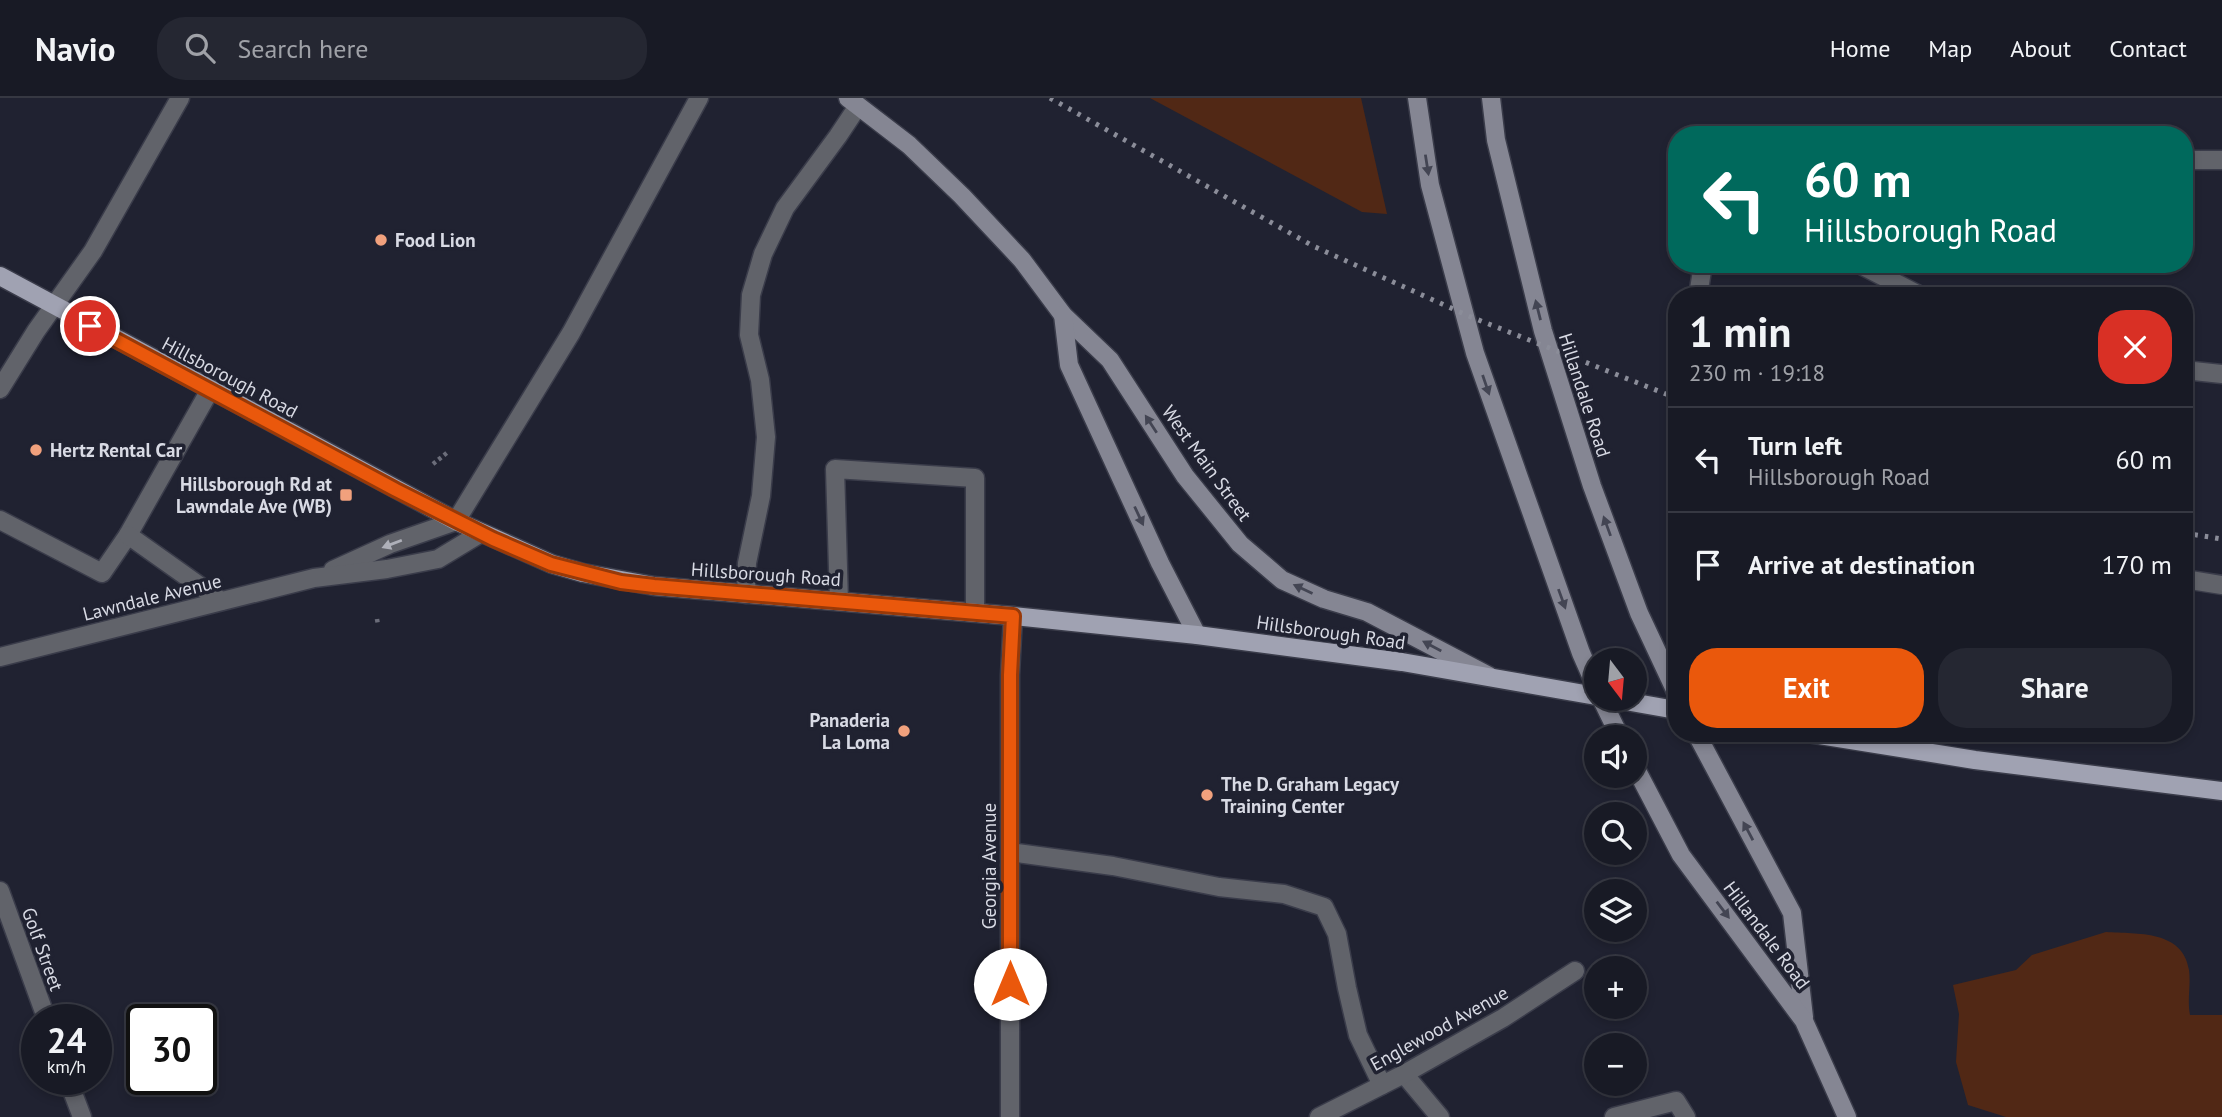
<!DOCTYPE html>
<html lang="en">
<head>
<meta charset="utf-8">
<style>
  :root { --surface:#181a25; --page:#252732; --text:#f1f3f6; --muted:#9fa1a7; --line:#363842; --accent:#ea580c }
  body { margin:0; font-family:"PT Sans",sans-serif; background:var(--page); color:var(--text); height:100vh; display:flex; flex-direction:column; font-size:26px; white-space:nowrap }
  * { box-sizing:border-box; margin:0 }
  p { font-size:23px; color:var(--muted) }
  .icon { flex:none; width:38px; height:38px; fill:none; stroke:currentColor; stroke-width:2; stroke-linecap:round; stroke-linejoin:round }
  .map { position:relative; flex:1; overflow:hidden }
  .panel { position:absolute; left:1668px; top:189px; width:525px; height:455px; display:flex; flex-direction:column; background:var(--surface); border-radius:28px; box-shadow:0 4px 10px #0003,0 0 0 2px var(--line) }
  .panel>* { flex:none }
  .top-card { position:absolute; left:1668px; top:28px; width:525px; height:147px; border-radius:28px; box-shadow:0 4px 10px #0003,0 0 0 2px var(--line); background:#00695c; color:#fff; overflow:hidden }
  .needle { width:46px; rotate:164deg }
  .fabs { position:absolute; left:1584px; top:550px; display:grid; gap:14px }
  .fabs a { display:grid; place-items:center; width:63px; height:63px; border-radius:50%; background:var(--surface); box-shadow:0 4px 10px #0003,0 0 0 2px var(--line); font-size:35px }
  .speed { position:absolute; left:21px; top:906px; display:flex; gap:14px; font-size:35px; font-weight:700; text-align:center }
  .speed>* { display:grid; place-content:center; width:91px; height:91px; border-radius:50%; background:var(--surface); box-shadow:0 4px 10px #0003,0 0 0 2px var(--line); line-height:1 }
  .speed small { font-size:18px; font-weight:400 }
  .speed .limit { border:4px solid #111; border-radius:10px; background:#fff; color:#111 }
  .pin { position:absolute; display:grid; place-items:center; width:60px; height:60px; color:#fff; margin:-30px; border:4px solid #fff; border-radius:50%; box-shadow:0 2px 7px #0007 }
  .me { position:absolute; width:77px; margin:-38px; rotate:0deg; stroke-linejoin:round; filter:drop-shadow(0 0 5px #0008) }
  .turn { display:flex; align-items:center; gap:24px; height:147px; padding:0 21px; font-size:32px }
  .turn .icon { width:91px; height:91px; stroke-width:2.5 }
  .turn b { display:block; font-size:49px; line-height:60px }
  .round { display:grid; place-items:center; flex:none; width:74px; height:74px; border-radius:28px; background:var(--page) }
  .headline { display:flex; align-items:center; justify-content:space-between; height:119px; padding:0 21px }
  h1 { font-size:42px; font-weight:800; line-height:52px }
  .primary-button { display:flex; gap:14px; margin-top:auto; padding:14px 21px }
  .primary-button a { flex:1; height:80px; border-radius:28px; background:var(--accent); color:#fff; font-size:28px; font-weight:800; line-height:80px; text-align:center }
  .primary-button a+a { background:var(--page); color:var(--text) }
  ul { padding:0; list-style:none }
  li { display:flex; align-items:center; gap:21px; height:105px; padding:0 21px; border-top:2px solid var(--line) }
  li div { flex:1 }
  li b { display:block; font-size:26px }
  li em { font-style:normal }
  header { display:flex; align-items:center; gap:42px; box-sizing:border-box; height:98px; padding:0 35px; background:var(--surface); border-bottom:2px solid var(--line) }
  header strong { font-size:33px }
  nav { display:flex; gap:38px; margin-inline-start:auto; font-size:24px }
  .search { width:490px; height:63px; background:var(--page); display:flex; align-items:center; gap:18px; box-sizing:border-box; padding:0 24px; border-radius:28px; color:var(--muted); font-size:26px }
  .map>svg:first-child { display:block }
  .green { fill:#512815 }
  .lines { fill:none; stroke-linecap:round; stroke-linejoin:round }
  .lane-casing { stroke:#3a3c4a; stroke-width:21 }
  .street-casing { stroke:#3a3c4a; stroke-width:21 }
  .secondary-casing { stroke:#3a3c4a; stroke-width:21 }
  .primary-casing { stroke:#3a3c4a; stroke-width:21 }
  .path { stroke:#6b6d7a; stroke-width:4.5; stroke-dasharray:3.5 3.5; stroke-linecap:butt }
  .lane { stroke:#61636a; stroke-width:18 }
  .street { stroke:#61636a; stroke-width:18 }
  .secondary { stroke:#858693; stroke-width:18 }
  .primary { stroke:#a0a2b2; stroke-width:18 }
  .rail { stroke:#8b8d99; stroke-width:5; stroke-dasharray:3.5 7; stroke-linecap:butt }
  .oneway { fill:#434553 }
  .oneway2 { fill:#aeb0b9 }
  .route-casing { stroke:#983908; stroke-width:18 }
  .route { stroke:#ea580c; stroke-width:12 }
  .poi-dot { fill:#f1a17d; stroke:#202231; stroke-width:2.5 }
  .labels { text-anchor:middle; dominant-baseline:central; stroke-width:7; stroke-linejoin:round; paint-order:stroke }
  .poi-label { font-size:19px; font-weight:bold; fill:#d8dae4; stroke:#202231; text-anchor:start }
  .street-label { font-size:19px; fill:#d8dae4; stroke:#202231 }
</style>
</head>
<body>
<header>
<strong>Navio</strong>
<div class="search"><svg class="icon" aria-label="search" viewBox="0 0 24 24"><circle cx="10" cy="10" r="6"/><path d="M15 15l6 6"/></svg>Search here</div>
<nav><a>Home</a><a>Map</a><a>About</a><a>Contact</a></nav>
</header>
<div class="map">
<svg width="2222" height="1019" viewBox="0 0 2222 1019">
  <rect width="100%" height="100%" fill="#202231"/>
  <g class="green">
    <path d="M1150,0H1361L1387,116L1362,114Z"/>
    <path d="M2106,834C2137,836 2183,832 2189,872C2191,888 2187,901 2190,917H2222V1019H2006L1968,1007L1956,964L1959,916L1953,887L2016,872L2032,857Z"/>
  </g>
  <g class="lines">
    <defs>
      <g id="lane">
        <path d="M2184,62H2222"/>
        <path d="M1859,166L1921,198"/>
        <path d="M1698,198L1703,166"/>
        <path d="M2184,272L2222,276"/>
        <path d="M0,291L36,233L93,153L180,0"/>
        <path d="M0,422L102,475L128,437L210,292"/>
        <path d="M456,423L571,235L699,0"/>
        <path d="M128,437L221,503"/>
        <path d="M2184,481L2222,487"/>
        <path d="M746,496L747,465L761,398L766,339L760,282L749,237L751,197L763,156L785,110L838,38L858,8"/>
        <path d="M839,503L835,371L975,380V514"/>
        <path d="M1010,754L1113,768L1219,789L1284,796L1324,809L1337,836L1347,890L1358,937L1382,987"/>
        <path d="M1404,976L1440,1019"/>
        <path d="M1614,1019L1676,1003L1686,1019"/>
      </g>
      <g id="street">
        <path d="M333,472L390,446L456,423"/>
        <path d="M0,559L314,480L387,471L438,461L481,435"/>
        <path d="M0,793L47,922"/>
        <path d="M68,982L82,1019"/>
        <path d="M1010,1019V577L1013,518"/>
        <path d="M1319,1019L1404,976L1503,920L1575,873"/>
      </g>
      <g id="secondary">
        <path d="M848,0L909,47L962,98L1022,162L1063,217L1110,262L1185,378L1240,446L1282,482L1324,501L1367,514L1489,578"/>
        <path d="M1417,0L1430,87L1475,255L1581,555L1596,589"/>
        <path d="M1491,0L1496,42L1543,233L1592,388L1639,515L1676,594"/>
        <path d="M1063,217L1069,267L1160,465L1197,537"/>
        <path d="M1601,600L1620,639"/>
        <path d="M1696,635L1792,815L1804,919"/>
        <path d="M1634,667L1681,757L1804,923L1847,1019"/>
      </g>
      <g id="primary">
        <path d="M0,178L456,423L552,466L583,475L654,488L1013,518L1197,537L1402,564L1596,598"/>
        <path d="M1608,600L1676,612"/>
        <path d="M1807,635L1975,662L2222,693"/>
      </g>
    </defs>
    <use href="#lane" class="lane-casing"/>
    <use href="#street" class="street-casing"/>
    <use href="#secondary" class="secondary-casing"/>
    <use href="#primary" class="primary-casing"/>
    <g class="path">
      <path d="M433,366L448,354"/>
      <path d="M377,521L378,527"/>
    </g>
    <use href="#lane" class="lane"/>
    <use href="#street" class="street"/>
    <use href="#secondary" class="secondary"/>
    <use href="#primary" class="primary"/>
    <g class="rail">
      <path d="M1050,0L1313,148L1471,219L1676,300"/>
      <path d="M2184,435L2222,441"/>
    </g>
  </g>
  <defs><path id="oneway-solid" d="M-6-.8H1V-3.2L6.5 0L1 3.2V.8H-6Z" transform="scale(1.75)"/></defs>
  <g class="oneway">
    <use href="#oneway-solid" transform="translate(1427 67) rotate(81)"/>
    <use href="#oneway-solid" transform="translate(1538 212) rotate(-104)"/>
    <use href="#oneway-solid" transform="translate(1486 287) rotate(71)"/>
    <use href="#oneway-solid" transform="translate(1151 326) rotate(-123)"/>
    <use href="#oneway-solid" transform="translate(1139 418) rotate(65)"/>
    <use href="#oneway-solid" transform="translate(1607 428) rotate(-110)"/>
    <use href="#oneway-solid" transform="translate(1303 491) rotate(-155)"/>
    <use href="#oneway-solid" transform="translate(1562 501) rotate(70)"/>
    <use href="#oneway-solid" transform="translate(1432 548) rotate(-152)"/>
    <use href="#oneway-solid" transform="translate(1748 733) rotate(-118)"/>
    <use href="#oneway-solid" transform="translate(1723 812) rotate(53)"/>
  </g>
  <use class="oneway2" href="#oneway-solid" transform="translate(392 446) rotate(159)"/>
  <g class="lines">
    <defs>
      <path id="route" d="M90,228L396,392L493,441L551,466L621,484L654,488L1013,518L1010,577V886"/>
    </defs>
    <use href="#route" class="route-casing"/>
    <use href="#route" class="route"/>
  </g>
  <g class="poi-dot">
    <circle cx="381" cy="142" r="7"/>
    <circle cx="36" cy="352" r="7"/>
    <rect x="339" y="390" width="14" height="14" rx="3.5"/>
    <circle cx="904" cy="633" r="7"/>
    <circle cx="1207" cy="697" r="7"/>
  </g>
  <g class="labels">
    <g class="poi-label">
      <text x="395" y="142">Food Lion</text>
      <text x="50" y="352">Hertz Rental Car</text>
      <text x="332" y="386" text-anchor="end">Hillsborough Rd at<tspan x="332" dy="22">Lawndale Ave (WB)</tspan></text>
      <text x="890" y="622" text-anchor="end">Panaderia<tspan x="890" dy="22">La Loma</tspan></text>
      <text x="1221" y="686">The D. Graham Legacy<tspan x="1221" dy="22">Training Center</tspan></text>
    </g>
    <g class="street-label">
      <text transform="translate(230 279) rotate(28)">Hillsborough Road</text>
      <text transform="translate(1585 297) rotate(72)">Hillandale Road</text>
      <text transform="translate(1207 365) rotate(54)">West Main Street</text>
      <text transform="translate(766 476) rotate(4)">Hillsborough Road</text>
      <text transform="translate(152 499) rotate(-14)">Lawndale Avenue</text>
      <text transform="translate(1331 534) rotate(8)">Hillsborough Road</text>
      <text transform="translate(989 768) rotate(-90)">Georgia Avenue</text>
      <text transform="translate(1767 837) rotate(53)">Hillandale Road</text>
      <text transform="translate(43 851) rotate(70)">Golf Street</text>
      <text transform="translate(1439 930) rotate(-29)">Englewood Avenue</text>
    </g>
  </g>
</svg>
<div class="fabs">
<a><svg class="needle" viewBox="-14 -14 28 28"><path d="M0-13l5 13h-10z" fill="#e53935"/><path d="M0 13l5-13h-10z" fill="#9fa1a7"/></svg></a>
<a><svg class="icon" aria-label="sound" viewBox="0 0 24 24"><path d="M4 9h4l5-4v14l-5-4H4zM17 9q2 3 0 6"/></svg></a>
<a><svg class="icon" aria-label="search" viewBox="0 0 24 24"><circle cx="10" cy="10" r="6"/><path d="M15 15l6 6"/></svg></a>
<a><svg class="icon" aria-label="layers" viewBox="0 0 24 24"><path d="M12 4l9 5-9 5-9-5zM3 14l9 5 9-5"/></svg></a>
<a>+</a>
<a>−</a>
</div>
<div class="speed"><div>24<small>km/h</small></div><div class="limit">30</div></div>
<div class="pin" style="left:90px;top:228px;background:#d93025"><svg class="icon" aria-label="arrive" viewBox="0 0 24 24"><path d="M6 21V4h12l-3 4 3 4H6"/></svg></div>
<svg class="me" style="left:1010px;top:886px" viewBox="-20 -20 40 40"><circle r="19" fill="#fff"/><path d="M0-13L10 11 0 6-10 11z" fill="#ea580c"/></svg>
<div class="top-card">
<div class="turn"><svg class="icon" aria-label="left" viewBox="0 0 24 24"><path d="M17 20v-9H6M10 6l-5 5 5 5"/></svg><div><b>60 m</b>Hillsborough Road</div></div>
</div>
<section class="panel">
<div class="headline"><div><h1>1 min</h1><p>230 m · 19:18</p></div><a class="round" style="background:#d93025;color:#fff"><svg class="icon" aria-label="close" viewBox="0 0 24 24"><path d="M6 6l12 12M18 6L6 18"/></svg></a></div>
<ul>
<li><svg class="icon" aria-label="left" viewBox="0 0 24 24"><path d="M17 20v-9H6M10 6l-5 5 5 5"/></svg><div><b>Turn left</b><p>Hillsborough Road</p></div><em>60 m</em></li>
<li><svg class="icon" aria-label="arrive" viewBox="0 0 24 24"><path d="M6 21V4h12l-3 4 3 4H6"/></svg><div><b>Arrive at destination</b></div><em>170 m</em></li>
</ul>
<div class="primary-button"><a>Exit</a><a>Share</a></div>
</section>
</div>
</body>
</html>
